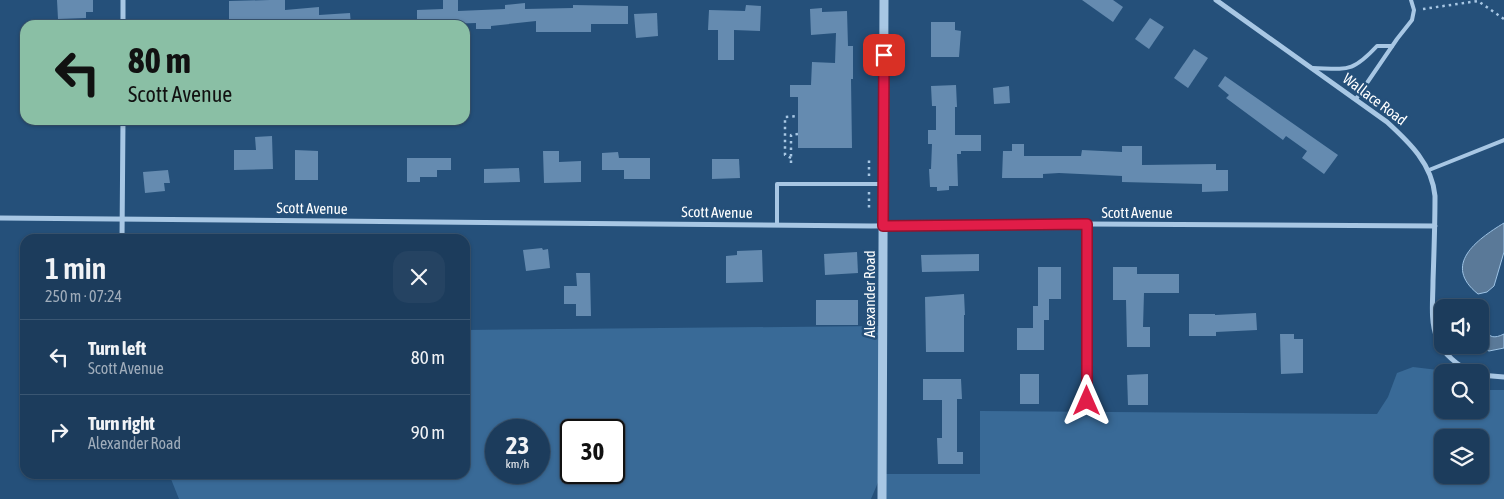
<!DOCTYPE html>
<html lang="en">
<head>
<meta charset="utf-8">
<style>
  :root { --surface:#1c3c5c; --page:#254362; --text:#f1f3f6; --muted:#a0adbb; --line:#3a5672 }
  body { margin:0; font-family:"Asap Condensed",sans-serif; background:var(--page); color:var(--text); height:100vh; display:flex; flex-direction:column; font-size:19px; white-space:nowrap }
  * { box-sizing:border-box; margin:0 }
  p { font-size:16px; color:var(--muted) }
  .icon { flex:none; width:28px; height:28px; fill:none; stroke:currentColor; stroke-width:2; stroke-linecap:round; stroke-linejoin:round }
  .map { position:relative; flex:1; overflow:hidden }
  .drawer { position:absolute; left:20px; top:234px; width:450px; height:245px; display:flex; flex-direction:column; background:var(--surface); border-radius:15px; box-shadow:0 1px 4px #0004,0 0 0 1px var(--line) }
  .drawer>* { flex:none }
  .guide { position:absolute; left:20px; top:20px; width:450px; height:105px; border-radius:15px; box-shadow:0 1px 4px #0004,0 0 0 1px var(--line); background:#8abfa5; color:#111; overflow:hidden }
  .buttons { position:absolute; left:1434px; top:299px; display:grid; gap:10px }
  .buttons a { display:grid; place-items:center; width:55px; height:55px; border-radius:10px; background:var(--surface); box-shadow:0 1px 4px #0004,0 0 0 1px var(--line); font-size:25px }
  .speed { position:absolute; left:485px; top:419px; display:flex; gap:10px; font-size:25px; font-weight:700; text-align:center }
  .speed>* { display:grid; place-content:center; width:65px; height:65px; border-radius:50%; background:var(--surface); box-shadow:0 1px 4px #0004,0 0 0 1px var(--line); line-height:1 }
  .speed small { font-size:12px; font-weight:400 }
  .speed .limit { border:2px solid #111; border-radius:8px; background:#fff; color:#111 }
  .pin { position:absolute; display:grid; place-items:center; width:42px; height:42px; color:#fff; margin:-21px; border-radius:10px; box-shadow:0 2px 8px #0006 }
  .me { position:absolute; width:55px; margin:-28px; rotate:0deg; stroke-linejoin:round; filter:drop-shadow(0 0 4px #0008) }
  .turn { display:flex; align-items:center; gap:18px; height:105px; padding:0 25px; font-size:22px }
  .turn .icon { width:65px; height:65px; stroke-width:2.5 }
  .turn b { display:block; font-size:35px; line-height:42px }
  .round { display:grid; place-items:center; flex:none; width:52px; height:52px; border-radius:15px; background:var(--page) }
  .headline { display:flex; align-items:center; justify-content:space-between; height:85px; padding:0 25px }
  h1 { font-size:30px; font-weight:600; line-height:38px }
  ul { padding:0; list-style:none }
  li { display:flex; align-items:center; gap:15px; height:75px; padding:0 25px; border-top:1px solid var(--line) }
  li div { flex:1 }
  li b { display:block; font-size:19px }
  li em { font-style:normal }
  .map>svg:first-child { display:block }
  .green { fill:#396a97; fill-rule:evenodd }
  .water { fill:#5a7998; stroke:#9dc3e5 }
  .building { fill:#658bb0 }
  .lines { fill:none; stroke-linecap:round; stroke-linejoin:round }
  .path { stroke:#a8c7e4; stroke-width:2.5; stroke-dasharray:2.5 4; stroke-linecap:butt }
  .service { stroke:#a8c7e4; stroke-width:4 }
  .minor { stroke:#a8c7e4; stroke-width:5 }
  .tertiary { stroke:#a8c7e4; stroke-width:9 }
  .route-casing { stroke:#92132f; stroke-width:12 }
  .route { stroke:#e11d48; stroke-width:9 }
  .labels { text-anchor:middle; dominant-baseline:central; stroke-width:5; stroke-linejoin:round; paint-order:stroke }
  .street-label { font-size:15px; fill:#fff; stroke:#25507a }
</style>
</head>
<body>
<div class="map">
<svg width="1504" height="499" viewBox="0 0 1504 499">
  <rect width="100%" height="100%" fill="#25507a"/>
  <g class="green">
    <path d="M879,326V480L871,499H179L169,474H465V330ZM496,430H539V472H496ZM571,430H614V472H571Z"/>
    <path d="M1413,367L1438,370L1442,374V410H1480V390H1504V499H882V474H980V411L1377,414L1388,397L1397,373ZM1442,438H1480V475H1442Z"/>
  </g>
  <g class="water">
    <path d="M1504,223V252L1494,286L1487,292L1478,294C1442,265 1476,240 1504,223Z"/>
    <path d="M1480,316C1487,325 1484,344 1504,334V348L1489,351L1473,345H1480Z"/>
  </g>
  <g class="building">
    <path d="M57,0H93V12H86V18L58,19Z"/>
    <path d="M270,0H285V10L319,7V15L350,13L351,25H238V22H229V1Z"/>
    <path d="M443,0H458V11L505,9V5L525,3V9L573,8V5L628,6V24H591V32H536V21L491,26V29H476V23L417,25V10L443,9Z"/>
    <path d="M1082,0H1113L1123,7L1113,22Z"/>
    <path d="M746,5L761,6L760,31L734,30V60H718V30H708L709,10L745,11Z"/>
    <path d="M822,8V12L847,11L848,46H853V79H851L852,148H798V97H790V85H811L812,62L835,63L836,33L811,35L810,9Z"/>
    <path d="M657,13L658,36L636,38L634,14Z"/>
    <path d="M1150,18L1164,27L1149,49L1135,39Z"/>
    <path d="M931,22H955V30L961,31L959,57H931Z"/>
    <path d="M1194,49L1208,58L1188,88L1174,78Z"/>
    <path d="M1225,76L1338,155L1324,174L1302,158L1307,151L1286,136L1283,140L1226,98L1229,95L1218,86Z"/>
    <path d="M956,85L957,107H955V135H981V151H961V154H957L958,186H949V190L937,191V187H930L929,169H931L932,144H928V130H936V106H932L931,86Z"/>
    <path d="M1009,86L1010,103L994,104L993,88Z"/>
    <path d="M272,136L273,169L234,170V150H256L255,137Z"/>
    <path d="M1012,144H1024V156H1081L1082,150L1122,152V146H1142V165L1216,164V170H1228V191L1202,192V184L1122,182V176L1059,173L1043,174V178H1002L1003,151H1012Z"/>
    <path d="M295,150L318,151V180H295Z"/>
    <path d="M543,151H559V162L581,161V182L544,183Z"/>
    <path d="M618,152L619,158H650V179H624V170H602V153Z"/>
    <path d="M407,158H451V170H437V177H420V182H407Z"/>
    <path d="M712,159H739L740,178L712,179Z"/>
    <path d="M519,168L520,182L484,183V169Z"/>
    <path d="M168,170L170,183H164L165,191L145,193L143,172Z"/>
    <path d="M542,248L543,250L548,249L550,268L526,271L523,250Z"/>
    <path d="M762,250L763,282L726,283V256L737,255V251Z"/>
    <path d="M857,252L858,273L825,275L824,254Z"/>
    <path d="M979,254V271L922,272L921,255Z"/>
    <path d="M1038,267H1061V299H1049V320H1044V350H1017V328H1033V306H1038Z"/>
    <path d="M1113,267H1137V274H1179V293H1144L1143,327H1150V347H1127L1126,300H1113Z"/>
    <path d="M576,273H590L591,316H576V304H564V286H577Z"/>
    <path d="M964,294L965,315H964V352H926L925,297Z"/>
    <rect x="816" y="300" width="42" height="25"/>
    <path d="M1256,313L1257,330L1216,332V336H1189V314H1215V315Z"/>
    <path d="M1280,334H1294V339H1303V373L1281,374Z"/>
    <rect x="1020" y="374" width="19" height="30"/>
    <path d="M1148,374V405H1128L1127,375Z"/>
    <path d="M923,379H961L962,399H957V452H963V464H938L937,438H942V400H923Z"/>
  </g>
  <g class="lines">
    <g class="path">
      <path d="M1423,9L1478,1L1504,19"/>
      <path d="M791,158L785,155V117L798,116"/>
      <path d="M791,163V135L798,134"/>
      <path d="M869,176V160"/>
      <path d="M869,192V211"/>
    </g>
    <g class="service">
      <path d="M1313,68C1347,69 1352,73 1377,46H1392"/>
      <path d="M1356,99L1397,39L1412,20L1414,10L1411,0"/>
      <path d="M1429,170L1504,140"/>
      <path d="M777,225V184H883"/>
    </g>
    <g class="minor">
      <path d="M1216,0L1387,122C1410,143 1432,164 1435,196C1435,225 1434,253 1433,281C1433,300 1430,321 1437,338C1443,354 1458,366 1472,372"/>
      <path d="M123,25V0"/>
      <path d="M0,218L871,226L1087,224L1435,226"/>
      <path d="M122,239L123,120"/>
      <path d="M1480,375L1504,377"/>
      <path d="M1087,401V224"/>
    </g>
    <path class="tertiary" d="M882,499L884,0"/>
  </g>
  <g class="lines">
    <defs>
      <path id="route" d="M884,55L883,226L1087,224V401"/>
    </defs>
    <use href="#route" class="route-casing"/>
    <use href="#route" class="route"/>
  </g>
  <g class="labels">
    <g class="street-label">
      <text transform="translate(1375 99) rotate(37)">Wallace Road</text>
      <text transform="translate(312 208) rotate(1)">Scott Avenue</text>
      <text transform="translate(717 212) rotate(1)">Scott Avenue</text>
      <text x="1137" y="212">Scott Avenue</text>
      <text transform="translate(869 294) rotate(-90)">Alexander Road</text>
    </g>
  </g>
</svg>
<div class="buttons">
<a><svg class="icon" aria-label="sound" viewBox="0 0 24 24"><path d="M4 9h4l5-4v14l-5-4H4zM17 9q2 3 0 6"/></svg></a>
<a><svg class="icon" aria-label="search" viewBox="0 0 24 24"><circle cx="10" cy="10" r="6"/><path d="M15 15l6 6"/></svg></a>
<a><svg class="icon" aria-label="layers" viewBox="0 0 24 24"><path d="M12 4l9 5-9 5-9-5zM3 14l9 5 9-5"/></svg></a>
</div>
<div class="speed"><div>23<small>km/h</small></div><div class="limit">30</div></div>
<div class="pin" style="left:884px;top:55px;background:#d93025"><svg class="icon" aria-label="arrive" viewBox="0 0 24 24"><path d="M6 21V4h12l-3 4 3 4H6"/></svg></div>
<svg class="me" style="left:1087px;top:401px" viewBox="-20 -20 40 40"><path d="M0-17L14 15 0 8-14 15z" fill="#e11d48" stroke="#fff" stroke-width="4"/></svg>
<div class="guide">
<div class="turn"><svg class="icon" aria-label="left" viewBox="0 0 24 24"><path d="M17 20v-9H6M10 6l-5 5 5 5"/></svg><div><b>80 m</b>Scott Avenue</div></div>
</div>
<section class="drawer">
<div class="headline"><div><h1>1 min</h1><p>250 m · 07:24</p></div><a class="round"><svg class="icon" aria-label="close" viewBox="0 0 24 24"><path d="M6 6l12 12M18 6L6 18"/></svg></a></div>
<ul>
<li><svg class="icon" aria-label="left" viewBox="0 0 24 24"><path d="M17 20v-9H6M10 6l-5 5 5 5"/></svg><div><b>Turn left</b><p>Scott Avenue</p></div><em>80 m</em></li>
<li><svg class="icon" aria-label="right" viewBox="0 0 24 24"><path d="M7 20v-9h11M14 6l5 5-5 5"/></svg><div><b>Turn right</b><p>Alexander Road</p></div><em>90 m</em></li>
</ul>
</section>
</div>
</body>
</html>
